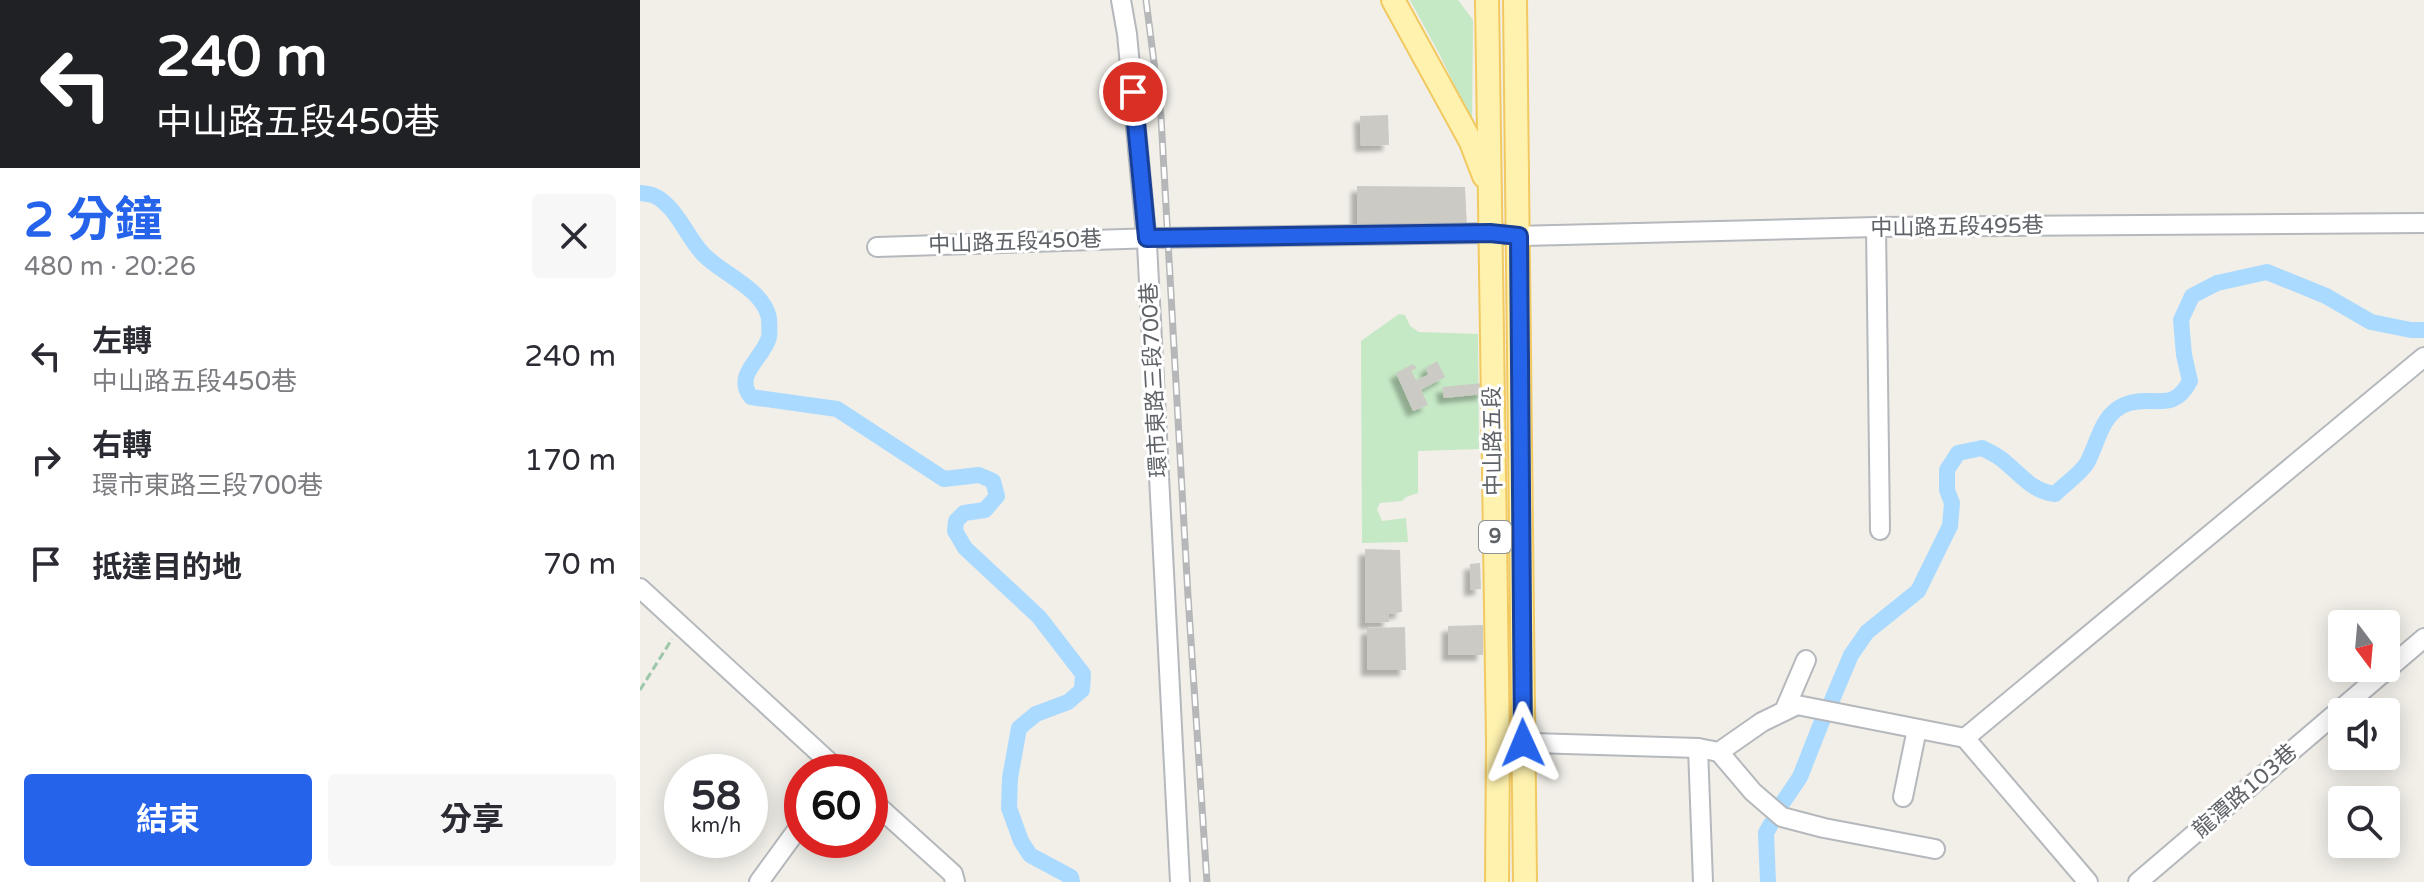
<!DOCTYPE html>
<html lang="zh-TW">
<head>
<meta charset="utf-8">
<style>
  :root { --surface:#fff; --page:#f7f7f7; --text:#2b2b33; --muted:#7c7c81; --accent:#2563eb }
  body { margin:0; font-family:"Varela Round","Noto Sans TC",sans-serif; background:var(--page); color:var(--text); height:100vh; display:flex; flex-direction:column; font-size:30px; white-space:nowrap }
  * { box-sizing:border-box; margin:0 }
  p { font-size:26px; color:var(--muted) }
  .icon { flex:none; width:44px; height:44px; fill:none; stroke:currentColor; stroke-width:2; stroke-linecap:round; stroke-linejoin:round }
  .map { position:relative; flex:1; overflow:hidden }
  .drawer { display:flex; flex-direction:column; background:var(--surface); width:640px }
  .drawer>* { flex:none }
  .hud { background:#202124; color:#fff; overflow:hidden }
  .needle { width:52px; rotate:164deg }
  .buttons { position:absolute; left:1688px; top:610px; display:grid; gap:16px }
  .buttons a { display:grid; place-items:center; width:72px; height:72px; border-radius:8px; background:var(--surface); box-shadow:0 4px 20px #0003; font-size:40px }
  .speed { position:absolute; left:24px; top:754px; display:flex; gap:16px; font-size:40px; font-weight:700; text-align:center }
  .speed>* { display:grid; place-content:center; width:104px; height:104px; border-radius:50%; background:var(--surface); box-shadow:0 4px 20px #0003; line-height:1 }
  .speed small { font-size:20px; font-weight:400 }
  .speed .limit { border:12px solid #d22; background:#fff; color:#111 }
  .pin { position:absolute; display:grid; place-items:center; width:68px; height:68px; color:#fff; margin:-34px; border:4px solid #fff; border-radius:50%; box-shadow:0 2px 8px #0007 }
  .me { position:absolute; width:88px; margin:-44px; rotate:359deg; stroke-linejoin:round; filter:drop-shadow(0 0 6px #0008) }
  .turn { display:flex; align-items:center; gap:28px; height:168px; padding:0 24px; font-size:36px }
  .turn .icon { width:104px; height:104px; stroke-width:2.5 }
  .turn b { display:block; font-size:56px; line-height:68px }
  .round { display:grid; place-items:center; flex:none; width:84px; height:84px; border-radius:8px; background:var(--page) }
  .head { display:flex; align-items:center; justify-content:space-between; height:136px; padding:0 24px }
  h1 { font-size:48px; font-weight:700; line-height:60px; color:var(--accent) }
  .cta { display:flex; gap:16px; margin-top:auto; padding:16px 24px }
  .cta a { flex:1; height:92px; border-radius:8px; background:var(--accent); color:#fff; font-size:32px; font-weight:700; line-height:92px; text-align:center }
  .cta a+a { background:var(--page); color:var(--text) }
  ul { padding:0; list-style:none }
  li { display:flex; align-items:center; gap:24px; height:104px; padding:0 24px }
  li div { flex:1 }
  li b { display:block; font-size:30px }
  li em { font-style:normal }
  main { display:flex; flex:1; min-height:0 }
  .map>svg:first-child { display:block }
  .green { fill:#c5e8c5 }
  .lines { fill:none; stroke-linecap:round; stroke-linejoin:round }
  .canal { stroke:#aadaff; stroke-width:16 }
  .building { fill:#cccac5; filter:url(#shadow) }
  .minor-casing { stroke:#b5b8bc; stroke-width:22 }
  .major-casing { stroke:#f2c960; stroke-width:26 }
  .path { stroke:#9cc7a9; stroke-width:3; stroke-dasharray:8 4; stroke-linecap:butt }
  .minor { stroke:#fff; stroke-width:18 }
  .major { stroke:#fff2af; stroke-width:22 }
  .rail-casing { stroke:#b6b7b8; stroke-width:7 }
  .rail { stroke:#fff; stroke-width:4; stroke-dasharray:12; stroke-linecap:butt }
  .route-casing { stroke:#184099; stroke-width:20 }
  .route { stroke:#2563eb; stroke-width:14 }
  .labels { text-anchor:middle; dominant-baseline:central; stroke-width:6; stroke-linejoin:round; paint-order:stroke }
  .shield { fill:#fff; stroke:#8f9295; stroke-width:2 }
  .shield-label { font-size:20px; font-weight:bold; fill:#5f6368 }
  .street-label { font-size:22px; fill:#5f6368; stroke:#fff }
</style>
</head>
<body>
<main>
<section class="drawer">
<div class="hud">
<div class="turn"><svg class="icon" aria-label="left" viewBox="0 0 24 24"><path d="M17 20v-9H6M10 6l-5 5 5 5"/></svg><div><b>240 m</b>中山路五段450巷</div></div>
</div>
<div class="head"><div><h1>2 分鐘</h1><p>480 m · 20:26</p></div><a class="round"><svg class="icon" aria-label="close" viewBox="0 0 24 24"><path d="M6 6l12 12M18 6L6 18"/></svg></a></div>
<ul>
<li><svg class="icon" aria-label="left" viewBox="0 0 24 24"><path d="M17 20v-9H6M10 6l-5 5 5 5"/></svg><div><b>左轉</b><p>中山路五段450巷</p></div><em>240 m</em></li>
<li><svg class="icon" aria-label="right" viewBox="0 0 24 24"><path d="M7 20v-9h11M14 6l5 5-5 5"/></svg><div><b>右轉</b><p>環市東路三段700巷</p></div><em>170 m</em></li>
<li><svg class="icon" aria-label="arrive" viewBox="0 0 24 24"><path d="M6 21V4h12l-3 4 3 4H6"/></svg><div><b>抵達目的地</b></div><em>70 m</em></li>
</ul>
<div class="cta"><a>結束</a><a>分享</a></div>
</section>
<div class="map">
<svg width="1784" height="882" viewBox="0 0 1784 882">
  <defs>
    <filter id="shadow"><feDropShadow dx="-6" dy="6" stdDeviation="2" flood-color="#0004"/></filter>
  </defs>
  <rect width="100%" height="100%" fill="#f1efe8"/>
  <g class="green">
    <path d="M770,0H818L833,20L832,123L800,55Z"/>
    <path d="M759,314L765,315L770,326L779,332L838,334L839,449L778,451V493L766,497L762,501L740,503L737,509L742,521L766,518L768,542L722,543L721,341Z"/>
  </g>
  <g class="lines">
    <g class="canal">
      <path d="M0,193C12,194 18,196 27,205C42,219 49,240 64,255C84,275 123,289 129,318C129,323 130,333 129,337C124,358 93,374 111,397L197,409L304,479L339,475L353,481L357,496L345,510L324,513L316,521L315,531L325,548L399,617L443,674L442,690L428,702L396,714L379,728L370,778L369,808L381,841L390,855L431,877L432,882"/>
      <path d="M1192,700L1211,655L1227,632L1278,591L1310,526L1312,503L1307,490V470L1318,453L1342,448C1350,452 1359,456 1365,462C1382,476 1392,491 1415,494C1425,484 1440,474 1447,463C1458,443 1461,415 1484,405C1513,393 1532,415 1550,381L1544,355L1541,320L1552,296L1577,283L1627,272L1686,296L1731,322L1771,330H1784"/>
      <path d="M1141,805L1160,777L1186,711"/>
      <path d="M1128,882L1126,833L1131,824"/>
    </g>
  </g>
  <g class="building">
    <path d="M748,115L749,145L721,146L720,116Z"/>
    <path d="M717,186L825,187L827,227H717Z"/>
    <path d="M797,361L805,377L781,390L788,405L773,411L756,373L773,364L777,368L771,371L776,380L788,375L786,368Z"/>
    <path d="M843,383L844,394L804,398L802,387Z"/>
    <path d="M725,549L760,550L762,612L749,614V622L725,623Z"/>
    <path d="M840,563L841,589L830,590V564Z"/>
    <path d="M843,625V655H808V626Z"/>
    <path d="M765,627L766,670H727V628Z"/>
  </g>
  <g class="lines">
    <defs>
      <g id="minor">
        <path d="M481,0L487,34L507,244L540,882"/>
        <path d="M1236,227L1240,530"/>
        <path d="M237,247L515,238L850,233L879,236L1236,227L1784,223"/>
        <path d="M0,588L200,772"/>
        <path d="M1145,709L1166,660"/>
        <path d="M1325,738L1784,357"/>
        <path d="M1325,738L1448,882"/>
        <path d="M858,742L1058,748L1079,752L1122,722L1157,705L1325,738"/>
        <path d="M1058,748L1063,882"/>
        <path d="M1079,752L1113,792L1142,817L1184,828L1295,849"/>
        <path d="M1263,797L1277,729"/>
        <path d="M230,799L313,874L315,882"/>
        <path d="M119,882L162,823"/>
        <path d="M1498,882L1784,638"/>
      </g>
      <g id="major">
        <path d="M753,0L831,142L844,176"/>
        <path d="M847,0L858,742L857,882"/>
        <path d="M875,0L885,882"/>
      </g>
    </defs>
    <use href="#minor" class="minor-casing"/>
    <use href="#major" class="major-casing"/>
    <path class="path" d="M0,690L32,639"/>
    <use href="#minor" class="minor"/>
    <use href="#major" class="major"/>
    <defs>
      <path id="rail" d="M506,0L521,117L548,596L567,882"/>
    </defs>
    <use href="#rail" class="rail-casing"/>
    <use href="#rail" class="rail"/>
  </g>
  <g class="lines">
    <defs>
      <path id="route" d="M493,92L507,238L850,233L879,236L883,743"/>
    </defs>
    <use href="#route" class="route-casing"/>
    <use href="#route" class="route"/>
  </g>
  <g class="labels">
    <rect class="shield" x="839" y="521" width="32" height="32" rx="6"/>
    <g class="shield-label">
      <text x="855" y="537">9</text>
    </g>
    <g class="street-label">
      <text transform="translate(1317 227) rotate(-1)">中山路五段495巷</text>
      <text transform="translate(375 242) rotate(-2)">中山路五段450巷</text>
      <text transform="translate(514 380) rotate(-93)">環市東路三段700巷</text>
      <text transform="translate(853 441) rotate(-91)">中山路五段</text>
      <text transform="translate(1605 791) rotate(-41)">龍潭路103巷</text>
    </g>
  </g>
</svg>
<div class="buttons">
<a><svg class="needle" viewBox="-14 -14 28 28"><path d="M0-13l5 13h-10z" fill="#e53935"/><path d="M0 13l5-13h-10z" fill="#7c7c81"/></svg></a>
<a><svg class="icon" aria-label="sound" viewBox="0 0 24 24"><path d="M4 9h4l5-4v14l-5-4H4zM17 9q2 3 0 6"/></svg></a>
<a><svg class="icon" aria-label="search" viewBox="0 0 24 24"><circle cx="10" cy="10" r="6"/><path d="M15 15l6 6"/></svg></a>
</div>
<div class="speed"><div>58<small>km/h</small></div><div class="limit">60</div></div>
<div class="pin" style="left:493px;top:92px;background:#d93025"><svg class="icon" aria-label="arrive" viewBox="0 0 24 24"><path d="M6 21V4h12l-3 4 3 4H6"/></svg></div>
<svg class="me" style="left:883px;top:743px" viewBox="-20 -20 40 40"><path d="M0-17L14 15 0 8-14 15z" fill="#2563eb" stroke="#fff" stroke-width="4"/></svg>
</div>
</main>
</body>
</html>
